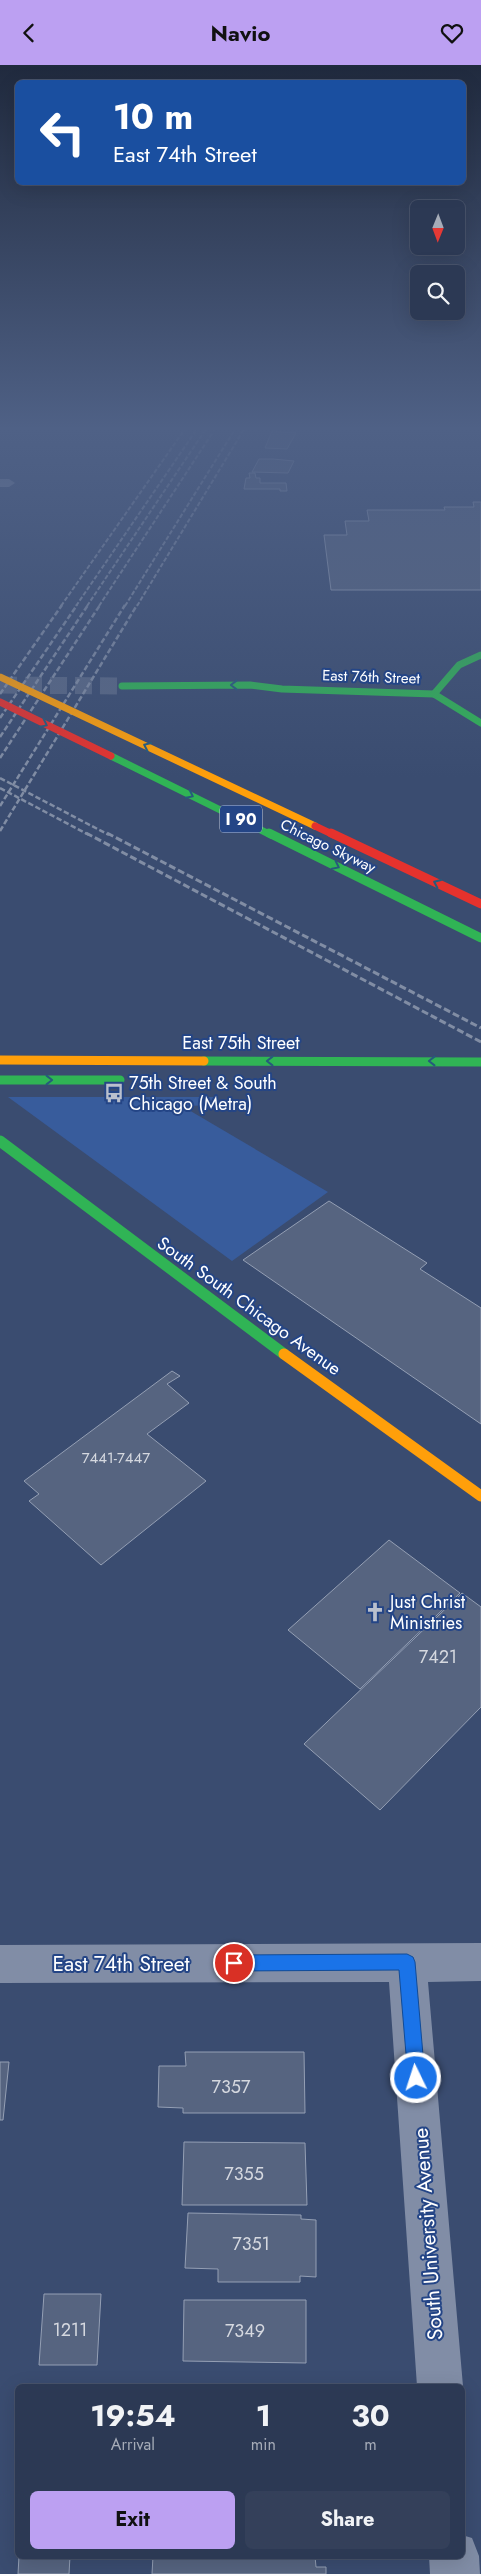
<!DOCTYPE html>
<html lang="en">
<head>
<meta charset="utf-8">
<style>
  :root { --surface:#2c3954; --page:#34405a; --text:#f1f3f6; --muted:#a6acb8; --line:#48536b; --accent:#bca0f2 }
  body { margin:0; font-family:Jost,sans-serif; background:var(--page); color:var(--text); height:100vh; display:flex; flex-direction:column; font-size:19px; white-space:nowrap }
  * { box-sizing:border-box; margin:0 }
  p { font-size:16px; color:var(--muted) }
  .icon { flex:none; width:28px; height:28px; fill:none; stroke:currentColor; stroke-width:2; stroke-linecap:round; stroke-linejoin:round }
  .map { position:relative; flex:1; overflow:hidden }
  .sheet { position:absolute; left:15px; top:2319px; width:450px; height:175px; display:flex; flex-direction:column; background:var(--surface); border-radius:8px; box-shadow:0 5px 20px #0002,0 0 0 1px var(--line) }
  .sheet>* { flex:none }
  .hud { position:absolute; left:15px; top:15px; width:451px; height:105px; border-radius:8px; box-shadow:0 5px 20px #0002,0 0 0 1px var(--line); background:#1a4fa0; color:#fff; overflow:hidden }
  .needle { width:32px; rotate:181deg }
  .buttons { position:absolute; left:410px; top:135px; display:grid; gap:10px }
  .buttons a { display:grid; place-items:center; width:55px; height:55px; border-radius:8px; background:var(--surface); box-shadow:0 5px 20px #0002,0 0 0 1px var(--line); font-size:25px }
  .pin { position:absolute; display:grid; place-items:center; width:42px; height:42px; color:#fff; margin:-21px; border:2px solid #fff; border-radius:50%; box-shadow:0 1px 5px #0007 }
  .me { position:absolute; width:55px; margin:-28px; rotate:356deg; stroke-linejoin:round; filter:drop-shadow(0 0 4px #0008) }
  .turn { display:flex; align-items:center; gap:18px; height:105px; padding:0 15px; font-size:22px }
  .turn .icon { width:65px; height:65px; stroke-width:2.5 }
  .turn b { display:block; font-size:35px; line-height:42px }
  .eta { display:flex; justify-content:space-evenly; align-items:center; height:85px; text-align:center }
  .eta b { font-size:30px; font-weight:700; line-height:35px }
  .primary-button { display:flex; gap:10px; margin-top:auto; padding:10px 15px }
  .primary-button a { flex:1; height:58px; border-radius:8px; background:var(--accent); color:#111; font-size:20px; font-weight:700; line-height:58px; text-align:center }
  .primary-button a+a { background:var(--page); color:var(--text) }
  header { display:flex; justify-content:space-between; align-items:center; height:65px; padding:0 15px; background:var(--accent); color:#111; font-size:22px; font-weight:700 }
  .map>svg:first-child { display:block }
  .green { fill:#385c9c }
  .building { fill:#566480; stroke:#949fb4 }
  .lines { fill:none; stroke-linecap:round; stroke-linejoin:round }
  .secondary-tunnel { stroke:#586785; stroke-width:17; stroke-dasharray:17 8; stroke-linecap:butt }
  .street { fill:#818da6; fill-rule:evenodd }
  .fast-far2 { stroke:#30b455; stroke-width:7 }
  .fast-far1 { stroke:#30b455; stroke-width:9 }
  .fast { stroke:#30b455; stroke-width:11 }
  .slow-far1 { stroke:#ff9f0a; stroke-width:9 }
  .slow { stroke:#ff9f0a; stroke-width:11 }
  .rail-far2 { stroke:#818da4; stroke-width:2; stroke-dasharray:4.5 2; stroke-linecap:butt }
  .rail-far1 { stroke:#818da4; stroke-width:2.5; stroke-dasharray:5.5 2.5; stroke-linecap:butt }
  .rail { stroke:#818da4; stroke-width:3; stroke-dasharray:7 3; stroke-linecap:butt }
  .fast-bridge-far1 { stroke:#30b455; stroke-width:7 }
  .fast-bridge { stroke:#30b455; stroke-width:9 }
  .slow-bridge { stroke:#ff9f0a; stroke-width:7 }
  .jam-bridge-far1 { stroke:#e5322d; stroke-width:7 }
  .jam-bridge { stroke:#e5322d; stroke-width:9 }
  .oneway { stroke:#265b7c }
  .route { fill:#1a73e8; stroke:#114b97 }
  .labels { text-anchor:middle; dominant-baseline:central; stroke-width:4; stroke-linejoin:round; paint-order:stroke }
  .far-street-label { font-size:15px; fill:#fff; stroke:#244586 }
  .number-label { font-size:15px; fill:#d5d8df }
  .shield { fill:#244586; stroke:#bdc7db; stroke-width:1 }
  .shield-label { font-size:16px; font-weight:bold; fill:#fff }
  .street-label { font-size:18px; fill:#fff; stroke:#244586 }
  .poi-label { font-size:18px; fill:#fff; stroke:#244586; text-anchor:start }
  .near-number-label { font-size:18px; fill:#d5d8df }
  .near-street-label { font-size:21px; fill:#fff; stroke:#244586 }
</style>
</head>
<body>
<header><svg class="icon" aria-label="back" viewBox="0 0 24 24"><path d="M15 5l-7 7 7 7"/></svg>Navio<svg class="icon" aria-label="heart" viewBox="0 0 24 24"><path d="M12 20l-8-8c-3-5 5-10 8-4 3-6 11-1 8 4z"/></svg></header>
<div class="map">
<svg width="481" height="2509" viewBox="0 0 481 2509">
  <rect width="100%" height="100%" fill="#3a4c70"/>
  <path class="green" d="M8,1032H213L222,1040L182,1041L328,1127L232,1196Z"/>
  <g class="building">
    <path d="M272,366L296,368L287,384L265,383Z"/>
    <path d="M259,394H273L294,396L288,408L252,407Z"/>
    <path d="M249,408H255L256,413H260V418H286L287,426H280V424H244L246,413H250Z"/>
    <path d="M473,437H481V525H331L324,470H347L345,456H369L367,445H445L444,442H474Z"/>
    <path d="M329,1136L427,1198L420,1204L481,1243V1359L243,1195Z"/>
    <path d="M172,1306L180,1311L167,1319L189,1338L147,1369L206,1416L101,1500L29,1436L39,1429L24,1416Z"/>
    <path d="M389,1475L460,1528L360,1624L288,1565Z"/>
    <path d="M462,1528L481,1542V1642L380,1745L304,1679Z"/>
    <path d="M185,1987H304L305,2048H183V2043L158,2042L159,2001H186Z"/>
    <path d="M0,1997H9L3,2055H0Z"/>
    <path d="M184,2077L305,2078L307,2140H182Z"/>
    <path d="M188,2148L301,2150V2154L316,2155V2212L300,2211V2217H218V2204L185,2203Z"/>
    <path d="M44,2229H101L97,2300H39Z"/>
    <path d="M184,2235H306V2298L183,2296Z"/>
    <path d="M19,2491H70L69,2509H18Z"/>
    <path d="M153,2491H315L316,2502H326V2509H152Z"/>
  </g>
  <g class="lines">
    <path class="secondary-tunnel" d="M0,620L122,621"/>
    <g class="street">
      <path d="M0,414H9L15,418L9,422H0Z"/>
      <path d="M481,1878V1916L428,1917L463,2321L462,2323L417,2321L389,1917L0,1918V1880Z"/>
      <path d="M462,2470L472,2473L479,2491L480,2509H430L429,2491H462Z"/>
    </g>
    <g class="fast-far2">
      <path d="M122,621L250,620L282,624L434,629L481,658"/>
      <path d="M434,629L459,600L481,590"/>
    </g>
    <g class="fast-far1">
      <path d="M204,996L481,997"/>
      <path d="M0,1015H120"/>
    </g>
    <path class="fast" d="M0,1076L284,1289"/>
    <path class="slow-far1" d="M0,995L204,996"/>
    <path class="slow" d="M284,1289L481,1431"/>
    <g class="rail-far2">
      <path d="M61,541L187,361"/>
      <path d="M76,541L199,361"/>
      <path d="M87,541L208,361"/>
      <path d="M99,541L217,361"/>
      <path d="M125,541L237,361"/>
      <path d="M137,541L246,361"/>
    </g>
    <g class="rail-far1">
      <path d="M0,629L62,540"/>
      <path d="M0,653L77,540"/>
      <path d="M0,672L88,540"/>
      <path d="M0,693L100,540"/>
      <path d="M0,713L109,770"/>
      <path d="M0,723L89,770"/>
      <path d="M0,741L125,540"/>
      <path d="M0,766L137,540"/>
    </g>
    <g class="rail">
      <path d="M86,768L481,977"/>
      <path d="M107,768L481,963"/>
    </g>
    <path class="fast-bridge-far1" d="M111,691L271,770"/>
    <path class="fast-bridge" d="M269,768L481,873"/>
    <path class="slow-bridge" d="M0,612L315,761"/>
    <g class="jam-bridge-far1">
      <path d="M0,637L111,691"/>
      <path d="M315,761L334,770"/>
    </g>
    <path class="jam-bridge" d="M331,768L481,839"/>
  </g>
  <defs><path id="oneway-chevron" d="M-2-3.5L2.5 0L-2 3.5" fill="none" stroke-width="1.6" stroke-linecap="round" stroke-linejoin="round" transform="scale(1.25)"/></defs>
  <g class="oneway">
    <use href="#oneway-chevron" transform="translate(234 620) rotate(180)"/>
    <use href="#oneway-chevron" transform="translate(44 659) rotate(26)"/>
    <use href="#oneway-chevron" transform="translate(147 681) rotate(-155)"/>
    <use href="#oneway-chevron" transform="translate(190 730) rotate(26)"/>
    <use href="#oneway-chevron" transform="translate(336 801) rotate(26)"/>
    <use href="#oneway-chevron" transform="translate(437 818) rotate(-155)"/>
    <use href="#oneway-chevron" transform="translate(270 996) rotate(-180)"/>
    <use href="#oneway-chevron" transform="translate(432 996) rotate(-180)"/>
    <use href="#oneway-chevron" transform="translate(49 1015)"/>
  </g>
  <linearGradient id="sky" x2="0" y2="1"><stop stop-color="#202a3e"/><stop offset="0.51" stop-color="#4f6186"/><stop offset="1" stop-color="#4f6186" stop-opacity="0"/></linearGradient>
  <rect width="481" height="713" fill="url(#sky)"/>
  <path class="route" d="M407,1889L413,1892L415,1897L425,2013L422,2019L416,2021L410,2019L408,2013L399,1905L234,1906L228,1904L225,1898L228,1892L234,1890Z"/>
  <defs>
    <symbol id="bus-bare" viewBox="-9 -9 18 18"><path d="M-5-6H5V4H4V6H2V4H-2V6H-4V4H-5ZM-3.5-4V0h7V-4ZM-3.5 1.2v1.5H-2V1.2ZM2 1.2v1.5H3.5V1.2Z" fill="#bac0cd" stroke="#244586" stroke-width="2.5" paint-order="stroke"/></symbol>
    <symbol id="church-bare" viewBox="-9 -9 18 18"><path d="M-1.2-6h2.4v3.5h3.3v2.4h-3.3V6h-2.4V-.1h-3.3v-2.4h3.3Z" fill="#bac0cd" stroke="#244586" stroke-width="2.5" paint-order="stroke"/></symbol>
  </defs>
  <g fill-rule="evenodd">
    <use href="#bus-bare" x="100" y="1014" width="28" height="28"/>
    <use href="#church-bare" x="361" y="1533" width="28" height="28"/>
  </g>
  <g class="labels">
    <g class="far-street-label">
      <text transform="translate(371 612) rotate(2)">East 76th Street</text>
      <text transform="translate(328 781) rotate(26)">Chicago Skyway</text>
    </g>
    <g class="number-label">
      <text x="116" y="1393">7441-7447</text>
    </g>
    <rect class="shield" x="220" y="740.5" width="42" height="27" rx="4"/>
    <g class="shield-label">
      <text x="241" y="754">I 90</text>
    </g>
    <g class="street-label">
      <text x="241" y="978">East 75th Street</text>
      <text transform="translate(249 1241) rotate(36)">South South Chicago Avenue</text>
    </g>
    <g class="poi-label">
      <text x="129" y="1018">75th Street &amp; South<tspan x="129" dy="21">Chicago (Metra)</tspan></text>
      <text x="390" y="1537">Just Christ<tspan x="390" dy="21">Ministries</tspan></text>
    </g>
    <g class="near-number-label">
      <text x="438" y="1592">7421</text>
      <text x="231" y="2022">7357</text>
      <text x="244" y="2109">7355</text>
      <text x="251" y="2179">7351</text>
      <text x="70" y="2265">1211</text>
      <text x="245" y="2266">7349</text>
    </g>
    <g class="near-street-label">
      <text x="121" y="1899">East 74th Street</text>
      <text transform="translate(428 2169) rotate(-94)">South University Avenue</text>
    </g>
  </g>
</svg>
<div class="buttons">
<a><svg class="needle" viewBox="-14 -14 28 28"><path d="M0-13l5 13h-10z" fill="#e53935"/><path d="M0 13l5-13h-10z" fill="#a6acb8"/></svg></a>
<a><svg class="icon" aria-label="search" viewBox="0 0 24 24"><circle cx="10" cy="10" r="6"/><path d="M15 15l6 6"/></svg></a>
</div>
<div class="pin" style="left:234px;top:1898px;background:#d93025"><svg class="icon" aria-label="arrive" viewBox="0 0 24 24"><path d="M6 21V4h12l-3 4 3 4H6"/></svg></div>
<svg class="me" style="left:416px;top:2013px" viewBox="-20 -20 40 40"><circle r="17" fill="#1a73e8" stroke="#fff" stroke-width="3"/><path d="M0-11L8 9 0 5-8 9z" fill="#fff"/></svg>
<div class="hud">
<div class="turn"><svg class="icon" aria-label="left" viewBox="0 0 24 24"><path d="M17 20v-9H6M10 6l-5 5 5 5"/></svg><div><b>10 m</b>East 74th Street</div></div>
</div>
<section class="sheet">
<div class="eta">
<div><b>19:54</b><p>Arrival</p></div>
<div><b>1</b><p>min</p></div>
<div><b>30</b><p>m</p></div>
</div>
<div class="primary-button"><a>Exit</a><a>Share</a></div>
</section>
</div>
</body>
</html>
